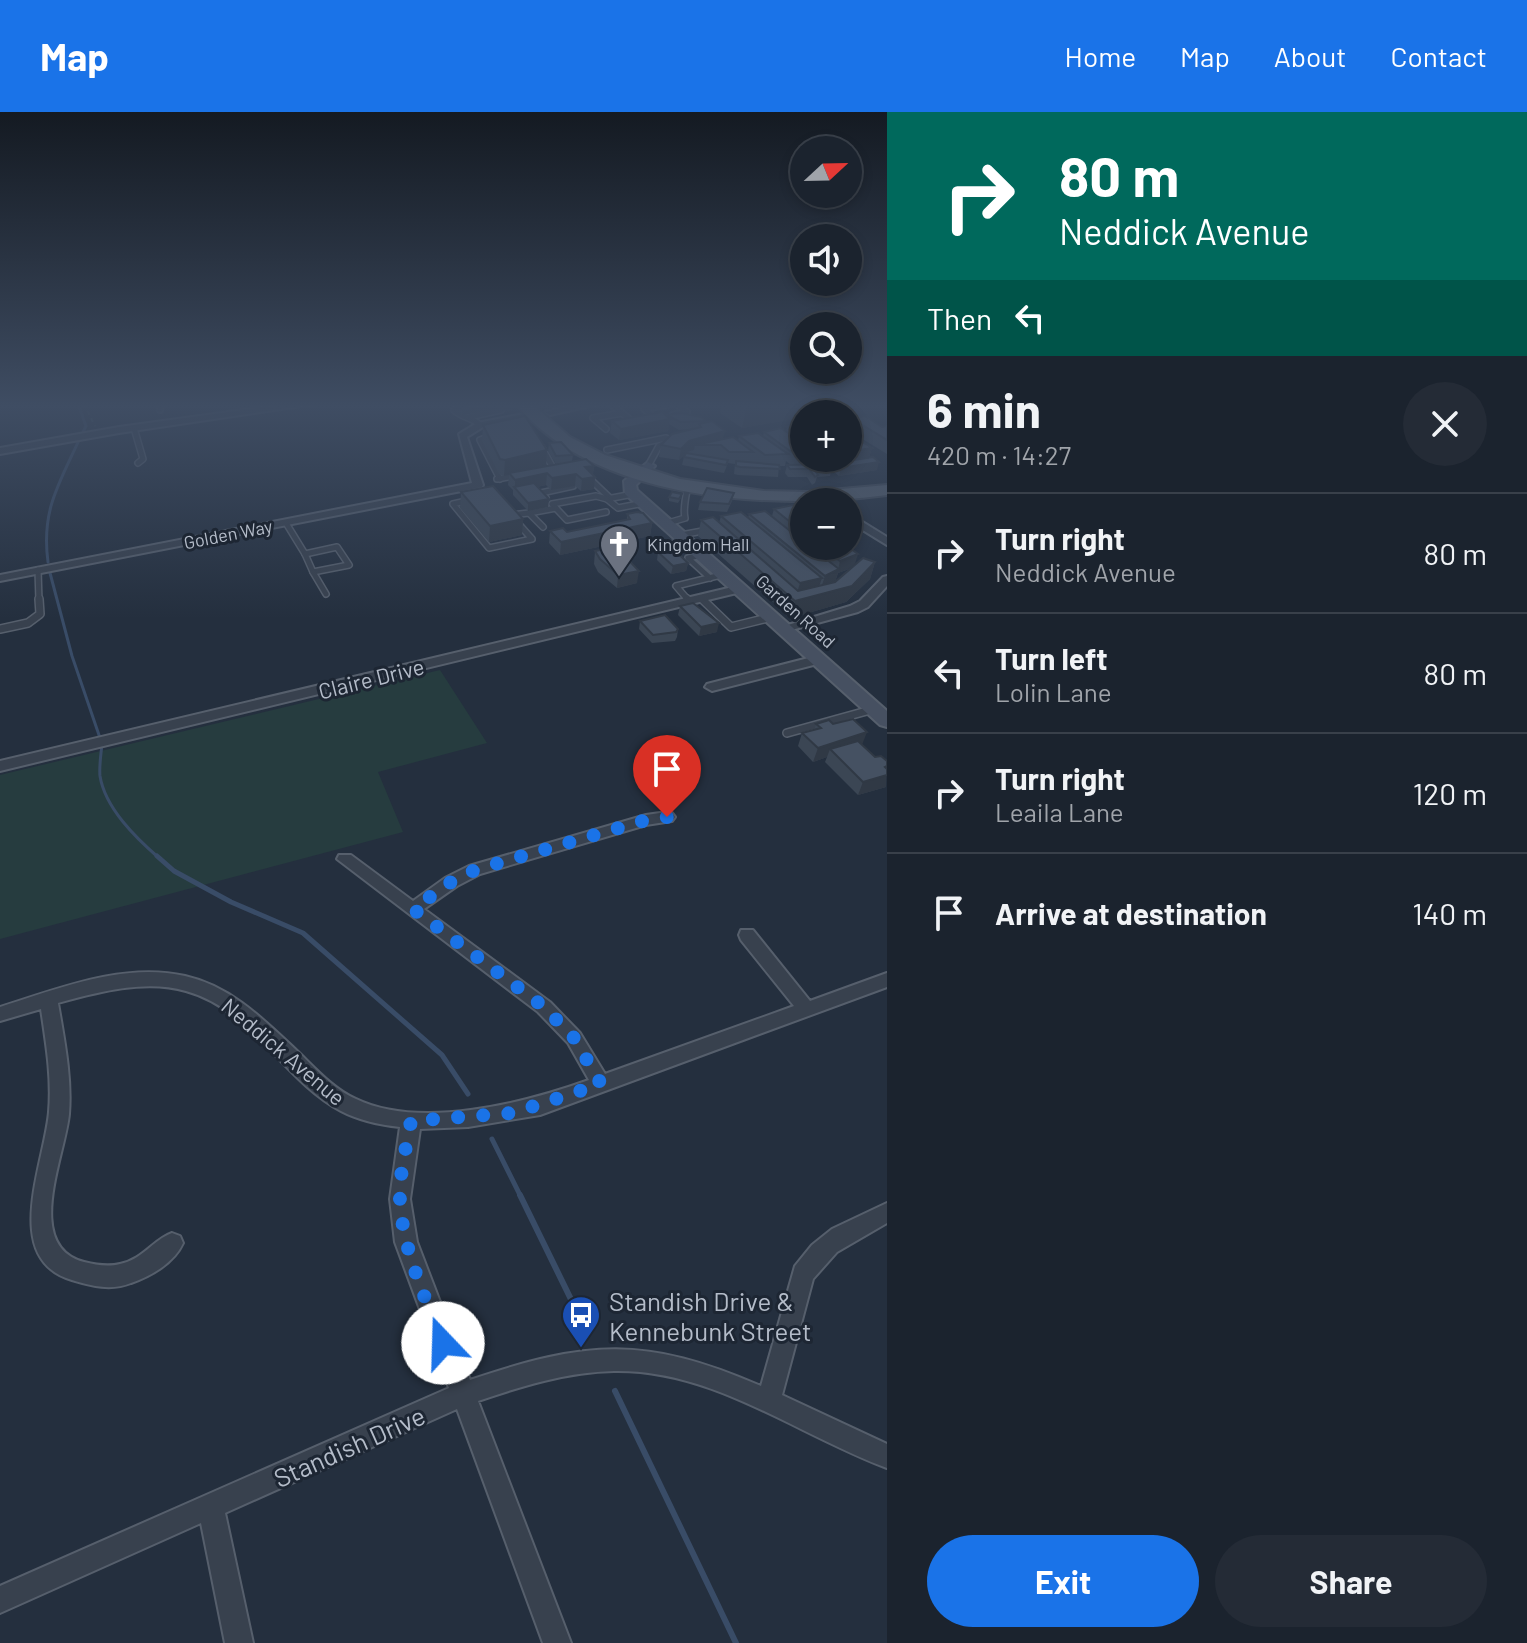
<!DOCTYPE html>
<html lang="en">
<head>
<meta charset="utf-8">
<style>
  :root { --surface:#1b232e; --page:#242b36; --text:#f1f3f6; --muted:#a0a4aa; --line:#39404a; --accent:#1a73e8 }
  body { margin:0; font-family:Barlow,sans-serif; background:var(--page); color:var(--text); height:100vh; display:flex; flex-direction:column; font-size:30px; white-space:nowrap }
  * { box-sizing:border-box; margin:0 }
  p { font-size:26px; color:var(--muted) }
  .icon { flex:none; width:44px; height:44px; fill:none; stroke:currentColor; stroke-width:2; stroke-linecap:round; stroke-linejoin:round }
  .map { position:relative; flex:1; overflow:hidden }
  .drawer { display:flex; flex-direction:column; background:var(--surface); width:640px }
  .drawer>* { flex:none }
  .hud { background:#00695c; color:#fff; overflow:hidden }
  .needle { width:52px; rotate:68deg }
  .controls { position:absolute; left:790px; top:24px; display:grid; gap:16px }
  .controls a { display:grid; place-items:center; width:72px; height:72px; border-radius:50%; background:var(--surface); box-shadow:0 4px 12px #0003,0 0 0 2px var(--line); font-size:40px }
  .pin { position:absolute; display:grid; place-items:center; width:68px; height:68px; color:#fff; margin:-82px -34px; border-radius:50% 50% 50% 0; rotate:-45deg; box-shadow:0 0 8px #0007 }
  .pin .icon { rotate:45deg }
  .me { position:absolute; width:88px; margin:-44px; rotate:339deg; stroke-linejoin:round; filter:drop-shadow(0 0 6px #0008) }
  .turn { display:flex; align-items:center; gap:28px; height:168px; padding:0 40px; font-size:36px }
  .turn .icon { width:104px; height:104px; stroke-width:2.5 }
  .turn b { display:block; font-size:56px; line-height:68px }
  .then { display:flex; align-items:center; height:76px; padding:0 40px; background:#0003; gap:16px; font-size:30px }
  .round { display:grid; place-items:center; flex:none; width:84px; height:84px; border-radius:42px; background:var(--page) }
  .overview { display:flex; align-items:center; justify-content:space-between; height:136px; padding:0 40px }
  h1 { font-size:48px; font-weight:700; line-height:60px }
  .action { display:flex; gap:16px; margin-top:auto; padding:16px 40px }
  .action a { flex:1; height:92px; border-radius:48px; background:var(--accent); color:#fff; font-size:32px; font-weight:700; line-height:92px; text-align:center }
  .action a+a { background:var(--page); color:var(--text) }
  ul { padding:0; list-style:none }
  li { display:flex; align-items:center; gap:24px; height:120px; padding:0 40px; border-top:2px solid var(--line) }
  li div { flex:1 }
  li b { display:block; font-size:30px }
  li em { font-style:normal }
  header { display:flex; align-items:center; gap:48px; box-sizing:border-box; height:112px; padding:0 40px; background:var(--accent); color:#fff }
  header strong { font-size:38px }
  nav { display:flex; gap:44px; margin-inline-start:auto; font-size:28px }
  main { display:flex; flex:1; min-height:0 }
  .map>svg:first-child { display:block }
  .green { fill:#263c3f }
  .lines { fill:none; stroke-linecap:round; stroke-linejoin:round }
  .stream-far2 { stroke:#394c67; stroke-width:3 }
  .stream-far1 { stroke:#394c67; stroke-width:5 }
  .stream { stroke:#394c67; stroke-width:6 }
  .lane-far1-casing { stroke:#565f6c; stroke-width:8 }
  .lane-casing { stroke:#565f6c; stroke-width:10 }
  .street-casing { stroke:#565f6c; stroke-width:4 }
  .secondary-casing { stroke:#565f6c; stroke-width:4 }
  .primary-casing { stroke:#414a57; stroke-width:4 }
  .path { stroke:#44595c; stroke-width:2; stroke-dasharray:4 4; stroke-linecap:butt }
  .lane-far1 { stroke:#38414e; stroke-width:5 }
  .lane { stroke:#38414e; stroke-width:7 }
  .street { fill:#38414e; fill-rule:evenodd }
  .secondary { fill:#465061; fill-rule:evenodd }
  .primary { fill:#56606e; fill-rule:evenodd }
  .wall { fill:#3b4654; fill-rule:evenodd }
  .shaded-wall { fill:#303945 }
  .building { fill:#455162; stroke:#303945; stroke-width:2 }
  .route { stroke:#1a73e8; stroke-width:14; stroke-dasharray:0 25.2 }
  .labels { text-anchor:middle; dominant-baseline:central; stroke-width:6; stroke-linejoin:round; paint-order:stroke }
  .far-street-label { font-size:18px; fill:#b4bcc9; stroke:#1d2633 }
  .far-poi-label { font-size:18px; fill:#b4bcc9; stroke:#1d2633; text-anchor:start }
  .street-label { font-size:22px; fill:#b4bcc9; stroke:#1d2633 }
  .near-poi-label { font-size:26px; fill:#b4bcc9; stroke:#1d2633; text-anchor:start }
  .near-street-label { font-size:26px; fill:#b4bcc9; stroke:#1d2633 }
</style>
</head>
<body>
<header>
<strong>Map</strong>
<nav><a>Home</a><a>Map</a><a>About</a><a>Contact</a></nav>
</header>
<main>
<div class="map">
<svg width="887" height="1531" viewBox="0 0 887 1531">
  <rect width="100%" height="100%" fill="#242f3e"/>
  <path class="green" d="M440,558L487,631L378,660L403,720L0,827V663Z"/>
  <g class="lines">
    <g class="stream-far2">
      <path d="M78,292L86,314L83,320"/>
      <path d="M48,450C41,398 59,372 80,326"/>
      <path d="M50,461L72,544L100,626"/>
      <path d="M102,632C101,642 99,654 100,664C105,696 136,726 159,746"/>
    </g>
    <g class="stream-far1">
      <path d="M157,744L174,759L231,790L303,821L442,943L468,982"/>
      <path d="M492,1027L521,1085"/>
    </g>
    <g class="stream">
      <path d="M520,1083L585,1216"/>
      <path d="M615,1279L736,1531"/>
    </g>
    <defs>
      <g id="lane-far1">
        <path d="M611,292L633,310"/>
        <path d="M160,298L161,292"/>
        <path d="M673,303L687,300L676,292"/>
        <path d="M469,305L501,298"/>
        <path d="M660,305L655,306L644,297L671,292"/>
        <path d="M480,313C472,305 462,306 454,298L484,292"/>
        <path d="M134,316L143,347L138,351"/>
        <path d="M606,317L593,306L622,301"/>
        <path d="M493,323L480,328L500,367"/>
        <path d="M542,336L553,356"/>
        <path d="M607,338L666,326"/>
        <path d="M648,354L659,334L679,324"/>
        <path d="M497,367L519,363"/>
        <path d="M591,368L610,386"/>
        <path d="M633,382L607,387L618,396L644,391"/>
        <path d="M546,386L541,381L573,374"/>
        <path d="M471,388L453,392L489,436L532,427L516,409"/>
        <path d="M606,400L567,408L552,392L596,384L607,387"/>
        <path d="M511,403L529,401"/>
        <path d="M286,411L305,442"/>
        <path d="M668,411L685,406C683,398 686,380 689,373"/>
        <path d="M543,415L529,401L556,396"/>
        <path d="M681,423L708,418"/>
        <path d="M659,434L687,429"/>
        <path d="M337,435L349,453L313,460L305,442Z"/>
        <path d="M702,443L688,446L710,466"/>
        <path d="M38,458L39,489"/>
        <path d="M313,460L326,482"/>
        <path d="M701,486L704,489"/>
        <path d="M689,489L676,474L725,462"/>
      </g>
      <g id="lane">
        <path d="M687,487L689,489"/>
        <path d="M702,487L731,515L772,505"/>
        <path d="M0,517L28,511L40,502L39,487"/>
        <path d="M787,621L874,597"/>
      </g>
      <g id="street">
        <path d="M288,292H315L119,321L0,342V336L119,315Z"/>
        <path d="M577,292H599L550,303L545,300Z"/>
        <path d="M534,300L537,301V305L483,315L467,325L483,373L482,375L0,469V463L472,371L459,322L477,311Z"/>
        <path d="M848,401L887,425V433L848,409Z"/>
        <path d="M887,464V474L868,495L858,500L784,520L778,516L850,494L860,489L883,465Z"/>
        <path d="M741,473L747,477L745,479L0,659V649Z"/>
        <path d="M820,543L826,547L825,550L712,579L705,575L707,572Z"/>
        <path d="M667,700L672,701L675,705L672,709L646,713L480,762L457,774L424,797L550,890L580,921L605,962L794,894L741,828L739,823L741,818H753L810,889L887,861V875L540,1003L468,1015L420,1017L410,1087L417,1130L470,1268C588,1228 645,1224 761,1274L795,1154L812,1133L832,1117L887,1091V1111L837,1140L813,1167L782,1283L887,1332V1356C798,1323 713,1257 614,1259C567,1260 522,1274 478,1289L571,1531H543L457,1297L225,1401L253,1531H225L201,1411L0,1501V1474L449,1276L395,1130L390,1087L400,1015C381,1013 358,1008 341,999C283,968 252,897 186,879C145,867 98,880 58,891C64,927 72,965 69,1002C65,1044 23,1134 84,1150C96,1153 108,1155 120,1152C142,1148 153,1128 172,1121L180,1124L183,1131C174,1151 151,1164 131,1171C111,1179 92,1174 72,1168C0,1147 45,1050 49,1000C52,965 46,931 41,897L0,909V895C58,877 123,850 185,864C230,874 262,906 295,937C313,954 333,977 356,987C420,1018 525,991 589,968L568,931L538,900L337,747L339,743H351L413,789L445,766L469,754L646,703Z"/>
      </g>
      <path id="secondary" d="M648,350L655,354L636,373L637,378L887,599V615L880,613L625,382L624,369Z"/>
      <path id="primary" d="M516,292H532L570,325L605,343L680,367L764,379L807,380L887,373V383C772,398 596,390 516,292Z"/>
    </defs>
    <use href="#lane-far1" class="lane-far1-casing"/>
    <use href="#lane" class="lane-casing"/>
    <use href="#street" class="street-casing"/>
    <use href="#secondary" class="secondary-casing"/>
    <use href="#primary" class="primary-casing"/>
    <path class="path" d="M84,292L95,314"/>
    <use href="#lane-far1" class="lane-far1"/>
    <use href="#lane" class="lane"/>
    <use href="#street" class="street"/>
    <use href="#secondary" class="secondary"/>
    <use href="#primary" class="primary"/>
  </g>
  <g class="wall">
    <path d="M510,292L512,295V298L506,300L502,296L462,303L458,299V295Z"/>
    <path d="M722,292H814L811,302H804V305L742,316L720,301Z"/>
    <path d="M667,303L706,309V310L723,327L738,329L739,324H763L764,320H786L787,315L804,312V346H848V321L872,336L869,346L877,358L839,364L833,359L835,353H830L832,356L830,364L817,365L815,371L812,373L807,365H788L785,361L787,353H791L786,349L785,354H779L778,365L738,363L734,362L735,352L728,351L724,361L682,353L684,345L686,341L679,348L659,345L661,333L691,317L679,318L669,312L668,319L619,328L610,321L612,309L667,305Z"/>
    <path d="M851,306L882,315L887,314V342L848,318Z"/>
    <path d="M483,313L547,338L546,354L556,352L548,339L549,331L573,343L572,349L594,354L593,362L595,365L594,377L581,379L575,374L551,378L546,373L537,375L548,395L528,399L513,383V378L508,373L509,363L504,364L499,362L482,329Z"/>
    <path d="M461,380L523,407L522,423L489,430L460,396Z"/>
    <path d="M734,381L732,389L727,400L698,398L700,390Z"/>
    <path d="M669,385L681,386L678,391L669,389Z"/>
    <path d="M774,397L804,402V434H847L854,454L875,450L870,467L846,490L791,506L698,424L701,408L719,411L721,404L748,406L749,402L772,404ZM852,456L835,470L838,461Z"/>
    <path d="M627,402L652,411L650,424L560,443L549,431L550,419L567,420L627,408Z"/>
    <path d="M595,439L637,471L617,476L598,460L594,452Z"/>
    <path d="M658,440L688,451L686,459L671,462L657,448Z"/>
    <path d="M680,494L717,520L699,524L678,503Z"/>
    <path d="M640,509L678,517L677,525L675,529L652,531L639,517Z"/>
    <path d="M816,612H833L862,633L886,675L858,683L825,650L827,645L813,650L798,634L802,621L814,618Z"/>
  </g>
  <g class="shaded-wall">
    <path d="M502,292V296L462,303L463,299Z"/>
    <path d="M744,292H814L811,302H804V305L742,316L747,294Z"/>
    <path d="M670,307L668,319L619,328L621,317Z"/>
    <path d="M725,319L722,330L695,333L694,338L687,340L679,348L681,337L689,329Z"/>
    <path d="M872,336L868,348L849,351L853,339Z"/>
    <path d="M547,338L546,354L509,361V363L504,364L505,348Z"/>
    <path d="M826,346H845L843,352L835,351V353L824,354Z"/>
    <path d="M879,350L877,358L839,364L841,356Z"/>
    <path d="M594,354L592,365H595L594,377L581,379L582,367L585,355Z"/>
    <path d="M547,361L546,373L517,379L515,376V368Z"/>
    <path d="M576,362L575,374L551,378L552,366Z"/>
    <path d="M549,387L548,395L528,399V391Z"/>
    <path d="M523,407L522,423L489,430L490,414Z"/>
    <path d="M652,411L650,424L560,443L561,430Z"/>
    <path d="M858,442L854,455L838,461L835,470L821,476L825,464L838,458L840,449Z"/>
    <path d="M875,450L870,467L846,490L791,506L795,489Z"/>
    <path d="M688,451L686,459L671,462L673,454Z"/>
    <path d="M639,459L637,471L617,476L618,463Z"/>
    <path d="M822,466L816,483L795,488L800,471Z"/>
    <path d="M719,511L717,520L699,524L701,515Z"/>
    <path d="M867,620L862,633L830,637L827,645L813,650L818,636Z"/>
    <path d="M887,654L886,675L858,683L863,670Z"/>
  </g>
  <g class="building">
    <path d="M474,292H502L463,299L458,295Z"/>
    <path d="M503,292H510L512,295L506,296Z"/>
    <path d="M662,300L670,307L621,317L612,309Z"/>
    <path d="M681,301L701,305L706,309L680,310L667,303Z"/>
    <path d="M525,304L547,338L505,348L500,347L483,313Z"/>
    <path d="M865,304L882,315L887,314V328L851,306Z"/>
    <path d="M712,309L725,319L689,329L681,337L661,333L672,322L701,315L699,312Z"/>
    <path d="M804,312V326L787,315Z"/>
    <path d="M781,316L804,332V343L797,344L764,320Z"/>
    <path d="M758,321L788,342L765,343L739,324Z"/>
    <path d="M848,321L872,336L853,339L848,336Z"/>
    <path d="M733,325L753,340H729L721,333H695Z"/>
    <path d="M561,330L573,343L556,344L549,331Z"/>
    <path d="M686,341L728,348L726,353L684,345Z"/>
    <path d="M873,345L879,350L841,356L835,351Z"/>
    <path d="M586,347L594,354L585,355L595,365L582,367L576,362L552,366L547,361L515,368L509,361Z"/>
    <path d="M736,349L779,353L780,357L740,355L736,354Z"/>
    <path d="M829,352L832,356L814,357L818,363L815,365L809,357H790L787,353Z"/>
    <path d="M534,371L549,387L528,391L514,375Z"/>
    <path d="M493,374L523,407L490,414L461,380Z"/>
    <path d="M707,376L734,381L729,392L700,390Z"/>
    <path d="M672,380L682,382L679,387L669,385Z"/>
    <path d="M793,393L804,402V421L774,397Z"/>
    <path d="M765,399L804,430V434H809L839,457L825,464L749,402Z"/>
    <path d="M637,400L643,401L652,411L561,430L550,419L563,416L567,420L630,407L627,402Z"/>
    <path d="M741,400L822,466L800,471L721,404Z"/>
    <path d="M713,405L798,479L835,470L863,446L875,450L852,474L795,489L701,408Z"/>
    <path d="M821,434H847L858,442L840,449Z"/>
    <path d="M616,435L639,459L618,463L600,447L595,439Z"/>
    <path d="M673,437L688,451L673,454L658,440Z"/>
    <path d="M693,491L719,511L701,515L680,494Z"/>
    <path d="M665,503L678,517L676,520L653,523L640,509Z"/>
    <path d="M853,607L867,620L818,636L802,621L821,616L816,612L829,608L833,612Z"/>
    <path d="M858,629L875,645L881,644L887,649V654L885,655L887,657V663L863,670L830,637Z"/>
  </g>
  <linearGradient id="sky" x2="0" y2="1"><stop stop-color="#141a22"/><stop offset="0.58" stop-color="#3f4d63"/><stop offset="1" stop-color="#3f4d63" stop-opacity="0"/></linearGradient>
  <rect width="887" height="507" fill="url(#sky)"/>
  <g class="lines">
    <path class="route" d="M443,1231C425,1185 403,1139 400,1089C399,1063 406,1036 411,1009L513,1001L601,972L574,926L544,895L413,797L451,770L475,758L646,708L667,705"/>
  </g>
  <defs>
    <symbol id="church-pin" viewBox="-11 -11 22 30"><path d="M0 17L-7.5 6A9.5 9.5 0 1 1 7.5 6Z" fill="#6b7280" stroke="#1d2633"/><path d="M-1.2-6h2.4v3.5h3.3v2.4h-3.3V6h-2.4V-.1h-3.3v-2.4h3.3Z" fill="#fff"/></symbol>
    <symbol id="bus-pin" viewBox="-11 -11 22 30"><path d="M0 17L-7.5 6A9.5 9.5 0 1 1 7.5 6Z" fill="#1a4fb4" stroke="#1d2633"/><path d="M-5-6H5V4H4V6H2V4H-2V6H-4V4H-5ZM-3.5-4V0h7V-4ZM-3.5 1.2v1.5H-2V1.2ZM2 1.2v1.5H3.5V1.2Z" fill="#fff"/></symbol>
  </defs>
  <g fill-rule="evenodd">
    <use href="#church-pin" x="597" y="410" width="44" height="60"/>
    <use href="#bus-pin" x="559" y="1181" width="44" height="60"/>
  </g>
  <g class="labels">
    <g class="far-street-label">
      <text transform="translate(228 422) rotate(-11)">Golden Way</text>
      <text transform="translate(796 499) rotate(42)">Garden Road</text>
    </g>
    <g class="far-poi-label">
      <text x="647" y="432">Kingdom Hall</text>
    </g>
    <g class="street-label">
      <text transform="translate(371 566) rotate(-14)">Claire Drive</text>
      <text transform="translate(284 939) rotate(40)">Neddick Avenue</text>
    </g>
    <g class="near-poi-label">
      <text x="609" y="1188">Standish Drive &amp;<tspan x="609" dy="30">Kennebunk Street</tspan></text>
    </g>
    <g class="near-street-label">
      <text transform="translate(349 1334) rotate(-24)">Standish Drive</text>
    </g>
  </g>
</svg>
<div class="controls">
<a><svg class="needle" viewBox="-14 -14 28 28"><path d="M0-13l5 13h-10z" fill="#e53935"/><path d="M0 13l5-13h-10z" fill="#a0a4aa"/></svg></a>
<a><svg class="icon" aria-label="sound" viewBox="0 0 24 24"><path d="M4 9h4l5-4v14l-5-4H4zM17 9q2 3 0 6"/></svg></a>
<a><svg class="icon" aria-label="search" viewBox="0 0 24 24"><circle cx="10" cy="10" r="6"/><path d="M15 15l6 6"/></svg></a>
<a>+</a>
<a>−</a>
</div>
<div class="pin" style="left:667px;top:705px;background:#d93025"><svg class="icon" aria-label="arrive" viewBox="0 0 24 24"><path d="M6 21V4h12l-3 4 3 4H6"/></svg></div>
<svg class="me" style="left:443px;top:1231px" viewBox="-20 -20 40 40"><circle r="19" fill="#fff"/><path d="M0-13L10 11 0 6-10 11z" fill="#1a73e8"/></svg>
</div>
<section class="drawer">
<div class="hud">
<div class="turn"><svg class="icon" aria-label="right" viewBox="0 0 24 24"><path d="M7 20v-9h11M14 6l5 5-5 5"/></svg><div><b>80 m</b>Neddick Avenue</div></div>
<div class="then">Then<svg class="icon" aria-label="left" viewBox="0 0 24 24"><path d="M17 20v-9H6M10 6l-5 5 5 5"/></svg></div>
</div>
<div class="overview"><div><h1>6 min</h1><p>420 m · 14:27</p></div><a class="round"><svg class="icon" aria-label="close" viewBox="0 0 24 24"><path d="M6 6l12 12M18 6L6 18"/></svg></a></div>
<ul>
<li><svg class="icon" aria-label="right" viewBox="0 0 24 24"><path d="M7 20v-9h11M14 6l5 5-5 5"/></svg><div><b>Turn right</b><p>Neddick Avenue</p></div><em>80 m</em></li>
<li><svg class="icon" aria-label="left" viewBox="0 0 24 24"><path d="M17 20v-9H6M10 6l-5 5 5 5"/></svg><div><b>Turn left</b><p>Lolin Lane</p></div><em>80 m</em></li>
<li><svg class="icon" aria-label="right" viewBox="0 0 24 24"><path d="M7 20v-9h11M14 6l5 5-5 5"/></svg><div><b>Turn right</b><p>Leaila Lane</p></div><em>120 m</em></li>
<li><svg class="icon" aria-label="arrive" viewBox="0 0 24 24"><path d="M6 21V4h12l-3 4 3 4H6"/></svg><div><b>Arrive at destination</b></div><em>140 m</em></li>
</ul>
<div class="action"><a>Exit</a><a>Share</a></div>
</section>
</main>
</body>
</html>
